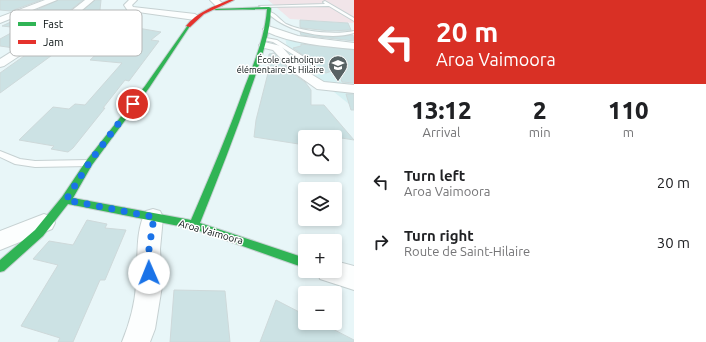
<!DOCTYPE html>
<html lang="en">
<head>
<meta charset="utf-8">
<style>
  :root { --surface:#fff; --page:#f2f2f2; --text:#202124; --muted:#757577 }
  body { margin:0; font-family:Ubuntu,sans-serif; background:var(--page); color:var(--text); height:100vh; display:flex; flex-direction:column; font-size:15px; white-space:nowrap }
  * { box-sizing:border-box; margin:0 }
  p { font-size:13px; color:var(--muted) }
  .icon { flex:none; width:22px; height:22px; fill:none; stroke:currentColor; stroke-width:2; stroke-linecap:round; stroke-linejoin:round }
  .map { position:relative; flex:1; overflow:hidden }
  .sheet { display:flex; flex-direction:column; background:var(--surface); width:352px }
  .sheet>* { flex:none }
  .top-card { background:#d93025; color:#fff; overflow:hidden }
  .controls { position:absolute; left:298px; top:130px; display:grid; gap:8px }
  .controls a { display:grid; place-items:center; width:44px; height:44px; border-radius:4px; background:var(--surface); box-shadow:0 2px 6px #0003; font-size:20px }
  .pin { position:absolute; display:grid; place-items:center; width:34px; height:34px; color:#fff; margin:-17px; border:2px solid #fff; border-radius:50%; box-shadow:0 1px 4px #0007 }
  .me { position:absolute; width:44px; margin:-22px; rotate:359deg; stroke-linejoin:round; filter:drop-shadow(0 0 3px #0008) }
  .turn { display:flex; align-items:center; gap:14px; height:84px; padding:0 16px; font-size:18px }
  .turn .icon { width:52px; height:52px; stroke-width:2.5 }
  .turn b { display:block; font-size:28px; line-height:34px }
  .eta { display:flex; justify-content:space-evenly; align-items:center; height:68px; text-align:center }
  .eta b { font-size:24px; font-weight:800; line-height:28px }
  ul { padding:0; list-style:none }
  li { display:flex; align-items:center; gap:12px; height:60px; padding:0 16px }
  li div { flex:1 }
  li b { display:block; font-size:15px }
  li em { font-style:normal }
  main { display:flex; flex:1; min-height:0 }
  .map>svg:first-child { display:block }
  .built { fill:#d6f0f2 }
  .green { fill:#f1e5e9 }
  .building { fill:#cce2e4; stroke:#ced9da }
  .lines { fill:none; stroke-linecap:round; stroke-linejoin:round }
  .lane-casing { stroke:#c6d1d2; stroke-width:2 }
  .street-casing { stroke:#c6d1d2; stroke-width:2 }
  .fast-casing { stroke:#c6d1d2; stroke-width:2 }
  .jam-casing { stroke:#c6d1d2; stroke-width:2 }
  .lane { fill:#fcfefe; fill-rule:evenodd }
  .street { fill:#fcfefe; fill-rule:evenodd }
  .fast { fill:#30b455; fill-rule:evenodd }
  .jam { fill:#e5322d; fill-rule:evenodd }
  .route { stroke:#1a73e8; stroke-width:7; stroke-dasharray:0 12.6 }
  .labels { text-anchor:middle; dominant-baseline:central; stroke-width:3; stroke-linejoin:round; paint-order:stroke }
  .far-poi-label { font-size:9px; fill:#0a1314; stroke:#fff; text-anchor:end }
  .street-label { font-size:10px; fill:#0a1314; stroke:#fff }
  .key { fill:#fff; stroke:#b6b8b8; stroke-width:1 }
  .key-label { font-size:11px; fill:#0a1314 }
</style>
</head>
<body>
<main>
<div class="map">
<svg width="354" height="342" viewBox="0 0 354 342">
  <rect width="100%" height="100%" fill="#e8f6f8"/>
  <path class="built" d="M284,33L354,43V108L289,56Z"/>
  <path class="green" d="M268,0H354V23L290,19Z"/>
  <g class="building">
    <path d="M0,0H41L11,11L0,10Z"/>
    <path d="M58,0H83L50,26L14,48L0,46V39L20,28L2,26Z"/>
    <path d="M95,0H101L98,29L85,37H77L0,93V73L58,32Z"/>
    <path d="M300,20L348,23L351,30L329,31L302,28L300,27Z"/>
    <path d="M126,26L161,32L151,40L159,41L129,81L125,80L103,108H105L73,148L68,152L51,149L54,146L19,140L53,107L69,109L75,104L85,105L122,63L90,60Z"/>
    <path d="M300,32L333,37L353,35L354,41L301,35Z"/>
    <path d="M301,44L354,50V83L342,82L338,69L326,73L310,65V72L302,67L291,55L306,64L312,63L313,62L293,48L301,46Z"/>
    <path d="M274,53L292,73L305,82L311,90V105H324L354,140L335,137H305V145L254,137L256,120L268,73L269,54Z"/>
    <path d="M346,94H354V110H351Z"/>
    <path d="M87,220L107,224L105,228L126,230L105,280H100L73,342H58L60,338L21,326L58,265L33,259L49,241L73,245Z"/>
    <path d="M174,290L225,291L230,342H170Z"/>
    <path d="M276,300L305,315V323H321L354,340V342H260Z"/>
  </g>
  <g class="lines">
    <defs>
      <g id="lane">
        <path d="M325,1L354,18V21L329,6L261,7L259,6L325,4L323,2Z"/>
        <path d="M269,12C275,12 281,21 286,24C303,32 336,35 354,31V33C329,41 287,32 269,14Z"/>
        <path d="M266,38L277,40L312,62L307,63L273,42L264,40V39Z"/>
        <path d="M0,151L20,159L35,161L89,160L93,163L89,166L35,167L15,164L0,157Z"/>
      </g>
      <g id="street">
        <path d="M45,0H57L0,23V17Z"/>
        <path d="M85,0H94L57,31L4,66L0,67V59L51,27Z"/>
        <path d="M129,0H137L132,5L133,7L195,14L199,17L195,20L131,11H128L124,5Z"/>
        <path d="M210,0H219L223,4L222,6H216Z"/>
        <path d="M268,26L298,36L354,43V49C324,46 293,44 265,31L263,29Z"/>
        <path d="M264,42L281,46L301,68L324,82L354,85V93L317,89L293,72L273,50L260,47L259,45Z"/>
        <path d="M153,209L160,211L163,217L160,249L162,286L155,329L150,342H122C129,325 135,304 136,285C139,261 134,233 146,211Z"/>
        <path d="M44,214L52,217L55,223L52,229L0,250V231Z"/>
        <path d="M335,261L354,266V290L320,279L317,271H335Z"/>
      </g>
      <path id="fast" d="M269,7L271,8C270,36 260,62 251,88C236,133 218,178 200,223L305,258V268L194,229L68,204L43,236L4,271L0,272V260L35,230L62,197L86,161L145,86L188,25L190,26L149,88L92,165L73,198L191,220C210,176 229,131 245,86C255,61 265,36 267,9L216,10L214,9Z"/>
      <path id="jam" d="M229,0H234L204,14L190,27L186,26C197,12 213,7 229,0Z"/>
    </defs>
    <use href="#lane" class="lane-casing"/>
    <use href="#street" class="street-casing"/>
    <use href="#fast" class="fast-casing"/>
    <use href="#jam" class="jam-casing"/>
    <use href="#lane" class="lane"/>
    <use href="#street" class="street"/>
    <use href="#fast" class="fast"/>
    <use href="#jam" class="jam"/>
  </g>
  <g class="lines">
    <path class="route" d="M133,104L89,163L66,200L154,217L149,249V273"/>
  </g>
  <defs>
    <symbol id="school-pin" viewBox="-11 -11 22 30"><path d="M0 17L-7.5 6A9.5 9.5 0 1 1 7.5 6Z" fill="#586264" stroke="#fff"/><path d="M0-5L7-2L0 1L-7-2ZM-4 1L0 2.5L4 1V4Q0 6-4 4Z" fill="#fff"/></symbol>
  </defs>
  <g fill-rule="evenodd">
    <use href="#school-pin" x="327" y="54" width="22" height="30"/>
  </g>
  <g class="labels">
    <g class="far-poi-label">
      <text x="324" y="60">École catholique<tspan x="324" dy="10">élémentaire St Hilaire</tspan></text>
    </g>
    <g class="street-label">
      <text transform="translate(211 232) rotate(16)">Aroa Vaimoora</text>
    </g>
  </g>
  <rect x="10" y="10" width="132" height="46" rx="6" class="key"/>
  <rect x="18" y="22" width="18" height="4" fill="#30b455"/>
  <rect x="18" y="40" width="18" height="4" fill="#e5322d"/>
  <g class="key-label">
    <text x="43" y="28">Fast</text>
    <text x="43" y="46">Jam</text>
  </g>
</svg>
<div class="controls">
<a><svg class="icon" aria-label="search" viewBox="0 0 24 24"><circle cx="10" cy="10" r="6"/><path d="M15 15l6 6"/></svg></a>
<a><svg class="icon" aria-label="layers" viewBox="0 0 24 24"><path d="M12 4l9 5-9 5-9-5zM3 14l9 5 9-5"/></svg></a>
<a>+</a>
<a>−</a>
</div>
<div class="pin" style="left:133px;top:104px;background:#d93025"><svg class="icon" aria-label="arrive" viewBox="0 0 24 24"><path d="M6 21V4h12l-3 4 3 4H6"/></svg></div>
<svg class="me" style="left:149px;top:273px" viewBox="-20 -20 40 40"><circle r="19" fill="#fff"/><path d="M0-13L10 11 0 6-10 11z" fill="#1a73e8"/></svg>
</div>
<section class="sheet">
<div class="top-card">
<div class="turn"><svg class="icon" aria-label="left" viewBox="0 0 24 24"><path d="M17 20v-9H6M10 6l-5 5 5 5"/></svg><div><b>20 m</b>Aroa Vaimoora</div></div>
</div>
<div class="eta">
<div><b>13:12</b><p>Arrival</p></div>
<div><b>2</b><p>min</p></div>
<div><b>110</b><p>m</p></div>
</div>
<ul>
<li><svg class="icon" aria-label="left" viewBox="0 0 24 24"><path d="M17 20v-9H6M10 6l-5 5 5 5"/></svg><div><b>Turn left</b><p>Aroa Vaimoora</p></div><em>20 m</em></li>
<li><svg class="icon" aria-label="right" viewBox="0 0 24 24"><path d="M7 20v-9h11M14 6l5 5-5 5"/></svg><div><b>Turn right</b><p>Route de Saint-Hilaire</p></div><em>30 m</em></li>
</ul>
</section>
</main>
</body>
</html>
